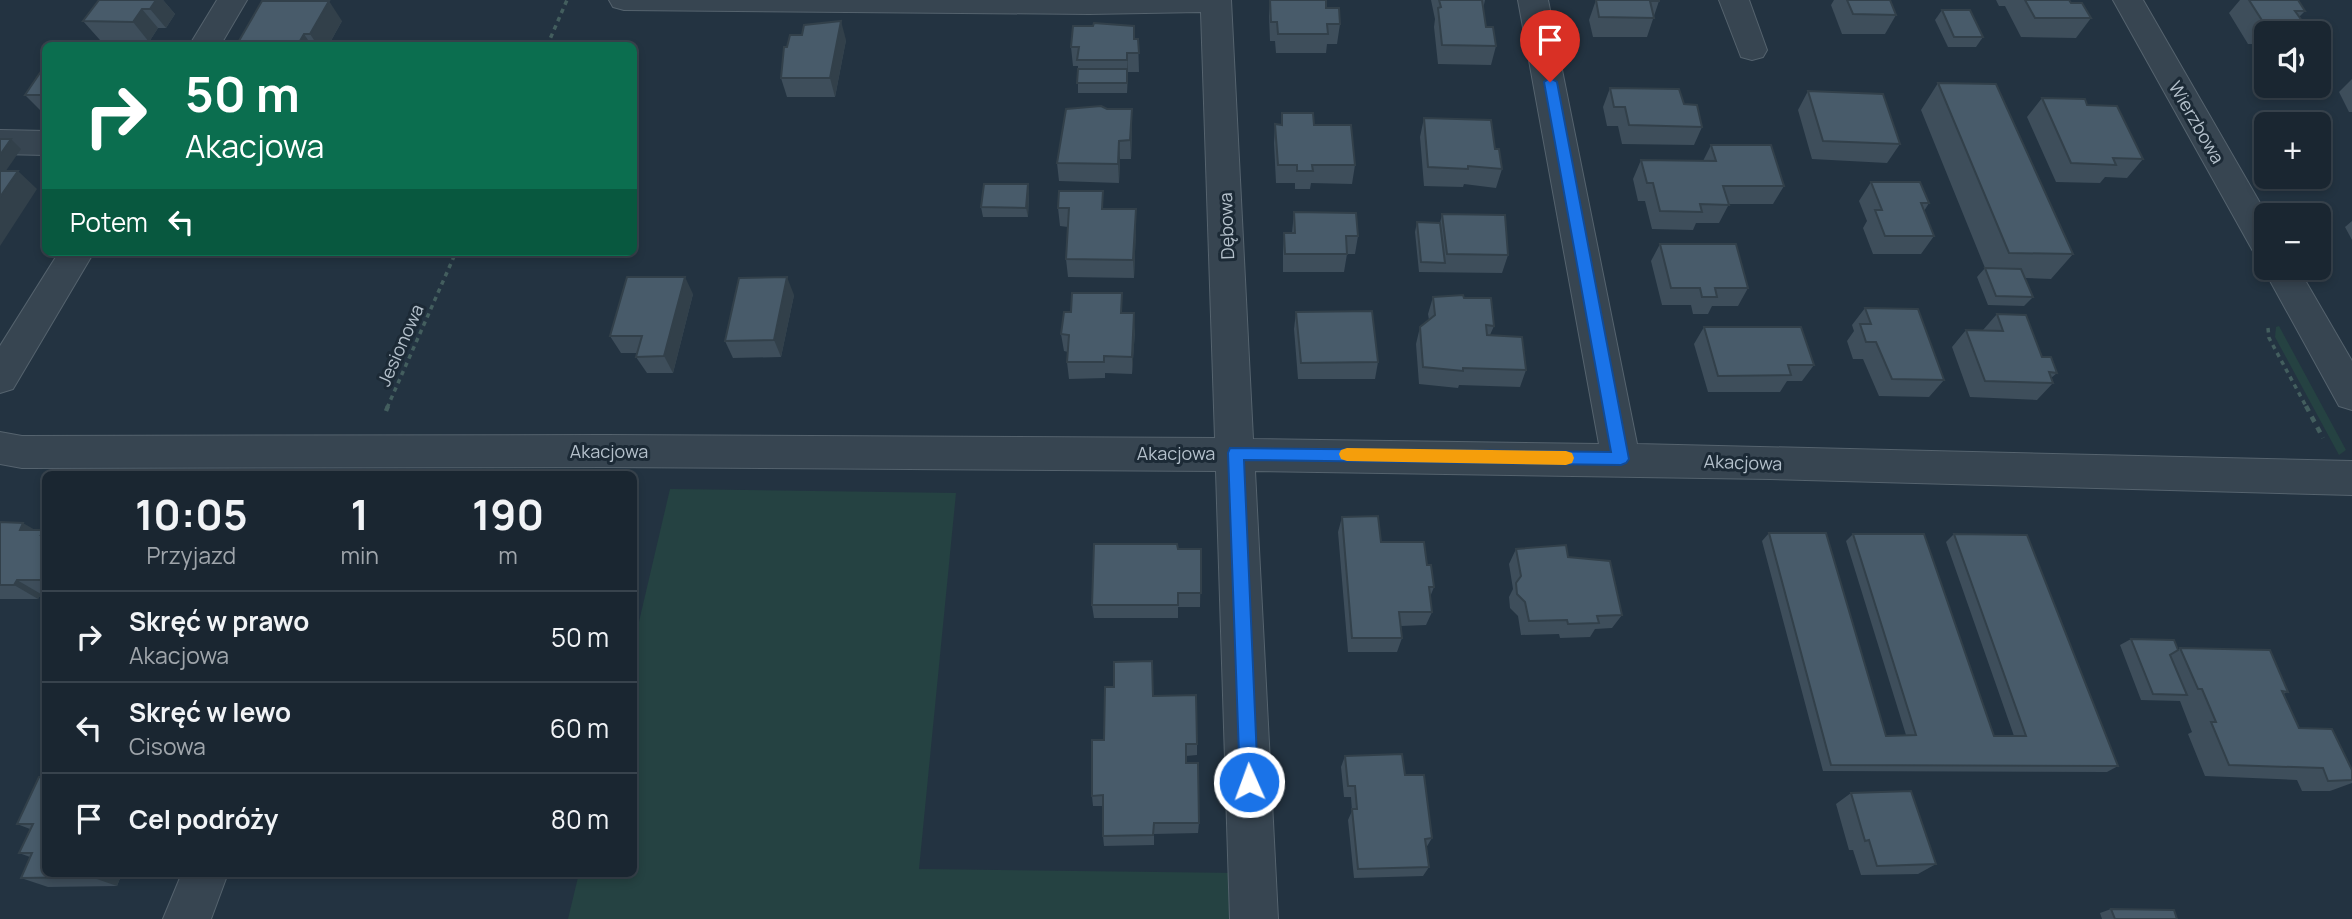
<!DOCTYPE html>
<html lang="pl">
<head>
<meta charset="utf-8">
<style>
  :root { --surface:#1a2631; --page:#27323d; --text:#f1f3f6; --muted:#9fa5ab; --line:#38434d }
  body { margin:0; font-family:Manrope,sans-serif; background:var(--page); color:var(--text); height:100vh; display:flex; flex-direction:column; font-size:26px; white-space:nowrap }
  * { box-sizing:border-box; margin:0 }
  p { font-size:23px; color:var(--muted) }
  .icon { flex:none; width:38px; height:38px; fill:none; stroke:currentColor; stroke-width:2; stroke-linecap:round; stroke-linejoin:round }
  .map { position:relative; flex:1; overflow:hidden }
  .details { position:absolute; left:42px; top:471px; width:595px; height:406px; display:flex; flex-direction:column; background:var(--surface); border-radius:10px; box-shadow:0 4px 10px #0003,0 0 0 2px var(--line) }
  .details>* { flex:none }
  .banner { position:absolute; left:42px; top:42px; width:595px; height:214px; border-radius:10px; box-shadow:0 4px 10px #0003,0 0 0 2px var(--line); background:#0b6e4f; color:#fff; overflow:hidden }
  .buttons { position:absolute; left:2254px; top:21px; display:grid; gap:14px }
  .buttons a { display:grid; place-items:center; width:77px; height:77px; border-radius:10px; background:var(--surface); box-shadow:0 4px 10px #0003,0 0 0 2px var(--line); font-size:35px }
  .pin { position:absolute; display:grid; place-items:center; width:60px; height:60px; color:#fff; margin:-72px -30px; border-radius:50% 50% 50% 0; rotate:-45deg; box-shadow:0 0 7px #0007 }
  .pin .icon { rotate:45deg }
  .me { position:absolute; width:77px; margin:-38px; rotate:358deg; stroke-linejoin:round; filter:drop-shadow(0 0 5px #0008) }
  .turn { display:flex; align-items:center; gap:24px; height:147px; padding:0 28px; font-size:32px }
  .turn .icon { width:91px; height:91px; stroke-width:2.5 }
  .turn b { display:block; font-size:49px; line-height:60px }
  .then { display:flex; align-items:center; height:66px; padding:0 28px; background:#0003; gap:14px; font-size:26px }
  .eta { display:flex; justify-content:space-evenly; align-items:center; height:119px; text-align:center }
  .eta b { font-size:42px; font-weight:700; line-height:49px }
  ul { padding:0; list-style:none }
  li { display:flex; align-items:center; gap:21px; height:91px; padding:0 28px; border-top:2px solid var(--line) }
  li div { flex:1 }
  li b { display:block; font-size:26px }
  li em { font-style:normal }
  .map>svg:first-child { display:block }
  .green { fill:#254242 }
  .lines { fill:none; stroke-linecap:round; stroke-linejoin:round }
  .minor-casing { stroke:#55636e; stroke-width:2 }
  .path-far1 { stroke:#435e5e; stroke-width:3.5; stroke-dasharray:4.5 4.5; stroke-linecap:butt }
  .path { stroke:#435e5e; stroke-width:4.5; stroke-dasharray:6 6; stroke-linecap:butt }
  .minor { fill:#374551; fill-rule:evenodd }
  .wall { fill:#3e4e5b }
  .shaded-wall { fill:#32404a }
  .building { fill:#485b6a; stroke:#32404a; stroke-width:2 }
  .route { fill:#1a73e8; stroke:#114b97; stroke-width:2 }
  .slow { fill:#f59e0b }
  .labels { text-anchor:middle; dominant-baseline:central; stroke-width:6; stroke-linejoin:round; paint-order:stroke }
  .street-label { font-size:18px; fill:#b4c0cb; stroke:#1c2a36 }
</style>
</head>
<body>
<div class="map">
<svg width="2352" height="919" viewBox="0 0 2352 919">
  <rect width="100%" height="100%" fill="#233341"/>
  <g class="green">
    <path d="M2279,326L2346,450L2339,455L2275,337L2276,327Z"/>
    <path d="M670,489L956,493L919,869L1238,873L1240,919H568L579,873H634V643Z"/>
  </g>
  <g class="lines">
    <defs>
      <g id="minor">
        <path d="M217,0H247L220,46H189Z"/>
        <path d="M609,0H1231L1253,439L1599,444L1518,0H1548L1637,444L2352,461V495L1770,479L1255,471L1278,919H1230L1216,471L605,467L22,468L0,464V432L22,436L605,435L1215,438L1201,12L1089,14L624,10L613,7Z"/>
        <path d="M1719,0H1749L1767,50L1763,57L1752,60L1741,57Z"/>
        <path d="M2113,0H2143L2267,215L2266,257L2254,253Z"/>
        <path d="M0,130L46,131V155L0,154Z"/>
        <path d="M59,252H94L13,389L0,393V346Z"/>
        <path d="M2266,261V268H2298L2352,361V410L2339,406L2263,268Z"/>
        <path d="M182,873H228L211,919H163Z"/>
      </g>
    </defs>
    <use href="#minor" class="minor-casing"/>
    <g class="path-far1">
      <path d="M547,46L567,0"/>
      <path d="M2268,328L2269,338L2307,408"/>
      <path d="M387,408L456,252"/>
    </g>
    <g class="path">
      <path d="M2306,406L2323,438"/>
      <path d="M386,411L388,406"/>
    </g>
    <use href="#minor" class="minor"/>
  </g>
  <g class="wall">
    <path d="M163,0L175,14L166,28H158L149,42L100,40L83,21Z"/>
    <path d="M1270,0L1326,8L1340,24L1337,44H1327L1326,53H1276L1275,41H1270L1269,16Z"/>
    <path d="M1431,0H1485L1483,9L1486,27L1496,46L1491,65L1438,64L1434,27L1435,19Z"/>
    <path d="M1596,0L1659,1L1647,37H1593L1589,20Z"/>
    <path d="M1834,0H1890L1896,15L1885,34H1842L1831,5Z"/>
    <path d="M1996,0H2069L2071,3L2091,18L2076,38L2021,37L2005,6H1999Z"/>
    <path d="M2240,0H2298L2305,11L2299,17L2305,25L2297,33H2266V44H2248L2229,13Z"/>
    <path d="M1942,10L1983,37L1976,47H1948L1935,20Z"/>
    <path d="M342,21L328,46H236Z"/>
    <path d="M1138,39L1139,72H1128L1127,93H1078V66H1073L1071,47Z"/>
    <path d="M846,40L835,97H787L781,78Z"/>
    <path d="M46,64V114H44L25,95Z"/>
    <path d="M2352,79V112H2349L2339,92Z"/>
    <path d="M1938,83L2073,254L2051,279L2025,278L2033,297L2024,306L1988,305L1977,277L1985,268L1921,110Z"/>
    <path d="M1610,88L1684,104L1702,127L1694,145L1622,144L1618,126H1607L1603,107Z"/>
    <path d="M1808,91L1900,144L1887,163L1812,159L1798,110Z"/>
    <path d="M2042,98L2087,105L2143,159L2127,178L2105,177L2100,183L2056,182L2027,117Z"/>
    <path d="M1282,113L1314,125L1355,165L1352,184L1311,183L1310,189H1295V183H1276L1274,143L1275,124L1281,125Z"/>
    <path d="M1424,118L1495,149L1502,169L1496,188L1464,184L1463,187L1424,186L1420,137Z"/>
    <path d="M1132,128L1131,159H1120L1119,183L1059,181L1057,163Z"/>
    <path d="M1711,145L1784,186L1773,204H1729L1719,223H1696L1693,230L1652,229L1645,201H1638L1633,179L1641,160L1703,161Z"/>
    <path d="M1871,182L1929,203L1924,211L1934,236L1921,254H1873L1863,228L1867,221L1859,201Z"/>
    <path d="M1028,184L1029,194L1028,217H983L981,207Z"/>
    <path d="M1058,208L1136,209V227L1134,278L1068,277L1066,259L1068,227L1060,226Z"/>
    <path d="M1294,212L1358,236L1355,254H1347L1344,272H1283V251L1284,233H1292Z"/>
    <path d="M1442,214L1508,255L1502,273L1419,272L1415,232L1417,222L1440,223Z"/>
    <path d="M2352,221V240L2345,227Z"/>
    <path d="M1660,244L1748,288L1738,306H1712L1708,314H1693L1691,305H1662L1651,261Z"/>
    <path d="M693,294L673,373H647L636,357L637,353H621L610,336Z"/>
    <path d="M794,295L781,357L733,358L725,341Z"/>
    <path d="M1433,297L1464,298L1494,326L1490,335L1526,370L1520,387L1459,385L1458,388L1419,384L1416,344L1420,327L1429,320L1428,314Z"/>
    <path d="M1865,308L1944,380L1929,397L1879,396L1863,359H1853L1847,341L1854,331L1852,325Z"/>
    <path d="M1296,312L1378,362L1375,379H1298L1294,329Z"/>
    <path d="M1123,313L1135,330L1132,374L1105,373V378L1069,379L1067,362L1068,352L1064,351L1061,334Z"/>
    <path d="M1997,314L2057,373L2051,378L2053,383L2037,400L1970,397L1952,347L1966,330H1983Z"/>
    <path d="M1704,327L1814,365L1802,381H1787L1780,392H1708L1694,344Z"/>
    <path d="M1342,517L1381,542L1427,565L1434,587L1430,597L1432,612L1426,625L1401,626L1402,638L1397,652H1348L1338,532Z"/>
    <path d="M0,522L35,530L46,531V594H41L38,599H0Z"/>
    <path d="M1769,533L1886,736L1906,735L1846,541L1853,534L1994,736H2014L1946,542L1954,534L2118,766L2107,772L1823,771L1762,541Z"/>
    <path d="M1178,549H1201L1200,607H1178V618H1094L1092,605Z"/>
    <path d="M1516,549L1568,557L1622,615L1612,628L1595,629L1590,637L1560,638L1559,634L1521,635L1518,616L1510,608L1509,597L1513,589L1509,564Z"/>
    <path d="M2131,639L2178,650L2180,648L2288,692L2283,694L2299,728L2352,770V783L2330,791H2302L2297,780L2205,776L2188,734L2192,732L2180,701L2141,700L2120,645Z"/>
    <path d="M1153,696L1197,744V755L1186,756V763L1199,823L1198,833L1154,834V845L1104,846L1103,836V806H1093L1092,796L1104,740Z"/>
    <path d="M1345,756L1405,775L1432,838L1426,848L1429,867L1423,876L1354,878L1348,820L1352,811L1351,797H1344L1341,767Z"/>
    <path d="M39,777L46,873H122L117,886L48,887L21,878L30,857L19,853L30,829L17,824Z"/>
    <path d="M1851,793L1936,864L1918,874L1861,875L1853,850H1849L1836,804Z"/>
    <path d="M2111,909L2177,919H2102L2100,913Z"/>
  </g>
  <g class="shaded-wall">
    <path d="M156,0H163L175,14L166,28L150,9Z"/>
    <path d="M329,1L342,21L328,46H318L310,34Z"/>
    <path d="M142,9L158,28L149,42L133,22Z"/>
    <path d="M841,21L846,40L835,97L830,78Z"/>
    <path d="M304,34L312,46H297Z"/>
    <path d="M1127,53L1128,72L1127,93Z"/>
    <path d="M1132,109V128L1131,159L1130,140Z"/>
    <path d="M11,139L21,149L1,178L0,177V155Z"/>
    <path d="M1119,141L1120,159L1119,183L1118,164Z"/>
    <path d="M18,171L37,189L0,246V197Z"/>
    <path d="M1028,184L1029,194L1028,217L1026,208Z"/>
    <path d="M1136,209V227L1134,278L1133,260Z"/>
    <path d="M685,277L693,294L673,373L664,356Z"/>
    <path d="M787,277L794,295L781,357L774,340Z"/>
    <path d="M1134,313L1135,330L1132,374V357Z"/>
    <path d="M23,523L42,534L44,530L46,531V540L20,530Z"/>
    <path d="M17,580L41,594L38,599L14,585Z"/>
    <path d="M93,873H122L117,886L91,877Z"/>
  </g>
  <g class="building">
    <path d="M99,0H156L150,9H142L133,22L83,21Z"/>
    <path d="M1270,0H1326V8H1339L1340,24H1327L1328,34H1278L1277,22H1271Z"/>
    <path d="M1439,0H1482L1486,27H1493L1496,46L1442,45L1438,8L1441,7Z"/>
    <path d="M1596,0H1659V1H1650L1654,18L1599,17Z"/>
    <path d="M1847,0H1890L1896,15L1853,14Z"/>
    <path d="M2025,0H2069L2071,3H2082L2091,18H2035Z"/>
    <path d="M2249,0H2298L2305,11H2295L2305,25H2265Z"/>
    <path d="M262,1H329L310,34H304L297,46H236Z"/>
    <path d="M1942,10H1970L1983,37H1954Z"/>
    <path d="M841,21L830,78H781L784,47H787L790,35H802L804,25Z"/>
    <path d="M1094,23L1134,26V39H1138L1139,53H1127V60H1077L1079,47H1071L1073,26H1093Z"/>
    <path d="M46,64V95H25Z"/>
    <path d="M1078,69H1127V83H1077Z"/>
    <path d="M1938,83L1996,84L2073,254L2009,253Z"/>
    <path d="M1610,88L1679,89L1684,104L1697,105L1702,127L1629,125L1625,107H1614Z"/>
    <path d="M1808,91L1883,94L1900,144L1823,141Z"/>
    <path d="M2042,98L2085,99L2087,105L2117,106L2143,159L2113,158L2116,165L2071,163Z"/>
    <path d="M1101,106L1107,109H1132L1130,140L1119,141L1118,164L1057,163L1066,109Z"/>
    <path d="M1282,113H1313L1314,125H1351L1355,165H1312L1313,171H1297V165H1278L1275,124L1282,125Z"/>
    <path d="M1424,118L1491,120L1495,149H1499L1502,169L1468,166V169L1428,167Z"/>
    <path d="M0,139H11L0,155Z"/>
    <path d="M1711,145H1771L1784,186H1723L1729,205L1700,204L1702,212L1660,211L1653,183H1647L1641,160L1716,161Z"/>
    <path d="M0,171H18L0,197Z"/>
    <path d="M1871,182H1920L1929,203H1921L1934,236H1885L1875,210H1882Z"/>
    <path d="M984,184H1028L1026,208L981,207Z"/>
    <path d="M1059,191H1103L1102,209H1136L1133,260L1066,259L1069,208H1058Z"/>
    <path d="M1294,212L1356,213L1358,236H1346L1347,254H1285L1284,233H1295Z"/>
    <path d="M1442,214L1505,215L1508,255L1447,254Z"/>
    <path d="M1417,222L1440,223L1445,263L1421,262Z"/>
    <path d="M1660,244H1736L1748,288H1715L1717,297H1702L1700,288H1671Z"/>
    <path d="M1985,268L2021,269L2033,297L1996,296Z"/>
    <path d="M627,277H685L664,356L636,357L642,336H610Z"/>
    <path d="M787,277L774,340L725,341L739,278Z"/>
    <path d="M1072,293H1122L1121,313H1134L1132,357L1104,356V362H1067L1069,335L1061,334L1064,312H1071Z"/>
    <path d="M1463,295L1464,298H1491L1494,326L1486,325L1487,335L1522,337L1526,370L1463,368V371L1423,367L1420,327L1435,315L1433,297Z"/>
    <path d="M1865,308L1918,309L1944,380L1892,379L1876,342H1866L1860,324H1871Z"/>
    <path d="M1372,311L1378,362L1301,363L1296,312Z"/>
    <path d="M1997,314L2026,315L2042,357H2051L2057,373L2049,372L2053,383L1985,381L1966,330L2003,331Z"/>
    <path d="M1704,327H1801L1814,365H1788L1791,375L1718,376Z"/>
    <path d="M1378,516L1381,542H1424L1427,565H1431L1434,587H1429L1432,612H1399L1402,638H1352L1342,517Z"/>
    <path d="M0,522L23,523L20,530H44L41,535H46V575L43,580H17L14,585H0Z"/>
    <path d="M1769,533H1826L1886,736L1916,735L1853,534H1924L1994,736H2026L1954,534L2027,535L2118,766L1831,765Z"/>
    <path d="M1094,544H1177L1178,549H1201V593H1178V605H1092Z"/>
    <path d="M1566,545L1568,557L1610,561L1622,615L1597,616L1599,623L1568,624L1567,620L1529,621L1525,602L1517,594L1516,583L1521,576L1516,549Z"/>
    <path d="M2131,639L2174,640L2178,650L2170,655L2187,695L2153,694Z"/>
    <path d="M2180,648L2270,650L2288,692L2282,691L2299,728L2332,729L2352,770V780L2328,781L2323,768L2229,765L2211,722H2216L2202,689H2198Z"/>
    <path d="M1152,661L1153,696L1196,695L1197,744H1186V763H1198L1199,823H1154L1153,835L1103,836V795L1092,796V740H1104L1105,687H1114V662Z"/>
    <path d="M1402,754L1405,775H1424L1432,838L1425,839L1429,867L1358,869L1352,809H1357L1355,786H1348L1345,756Z"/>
    <path d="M39,777H46V873H93L91,877L21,878L32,853H19L33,824H17Z"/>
    <path d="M1911,791L1936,864L1877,866L1869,840L1865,841L1851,793Z"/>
    <path d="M2111,909L2174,910L2177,919H2115Z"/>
  </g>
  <path class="route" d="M1550,78L1557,82L1629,459L1626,463L1621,465L1244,460L1258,782L1255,788L1249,791L1242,788L1240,782L1228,453L1230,448L1611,452L1544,82Z"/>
  <path class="slow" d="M1347,448L1566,451L1572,453L1574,458L1572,463L1566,465L1347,461L1341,459L1339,454L1341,450Z"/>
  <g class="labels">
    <g class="street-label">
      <text transform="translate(2197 122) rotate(60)">Wierzbowa</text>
      <text transform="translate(1226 226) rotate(-92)">Dębowa</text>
      <text transform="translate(400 345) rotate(-66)">Jesionowa</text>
      <text x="609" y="451">Akacjowa</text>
      <text x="1176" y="453">Akacjowa</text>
      <text transform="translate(1743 462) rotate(2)">Akacjowa</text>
    </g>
  </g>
</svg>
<div class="buttons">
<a><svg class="icon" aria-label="sound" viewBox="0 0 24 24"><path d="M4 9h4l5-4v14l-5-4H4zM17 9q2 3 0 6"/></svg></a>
<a>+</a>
<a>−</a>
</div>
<div class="pin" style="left:1550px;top:82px;background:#d93025"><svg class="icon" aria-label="arrive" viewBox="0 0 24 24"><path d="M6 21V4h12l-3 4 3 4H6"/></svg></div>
<svg class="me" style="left:1249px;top:782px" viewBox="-20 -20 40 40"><circle r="17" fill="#1a73e8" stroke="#fff" stroke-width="3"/><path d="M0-11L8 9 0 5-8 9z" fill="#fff"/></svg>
<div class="banner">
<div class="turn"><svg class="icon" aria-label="right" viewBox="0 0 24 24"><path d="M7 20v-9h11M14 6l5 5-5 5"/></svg><div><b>50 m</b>Akacjowa</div></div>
<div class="then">Potem<svg class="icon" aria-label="left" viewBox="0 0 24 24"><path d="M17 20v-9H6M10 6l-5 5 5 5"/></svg></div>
</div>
<section class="details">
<div class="eta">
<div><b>10:05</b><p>Przyjazd</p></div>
<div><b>1</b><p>min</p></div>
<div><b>190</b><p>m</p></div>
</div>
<ul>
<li><svg class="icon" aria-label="right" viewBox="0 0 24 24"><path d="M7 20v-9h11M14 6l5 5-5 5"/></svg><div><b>Skręć w prawo</b><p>Akacjowa</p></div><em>50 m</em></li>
<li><svg class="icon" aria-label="left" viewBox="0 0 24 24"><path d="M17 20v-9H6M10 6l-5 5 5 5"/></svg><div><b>Skręć w lewo</b><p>Cisowa</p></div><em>60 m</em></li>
<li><svg class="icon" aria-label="arrive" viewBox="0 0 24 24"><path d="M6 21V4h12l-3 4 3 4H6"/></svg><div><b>Cel podróży</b></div><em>80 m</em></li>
</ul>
</section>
</div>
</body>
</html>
